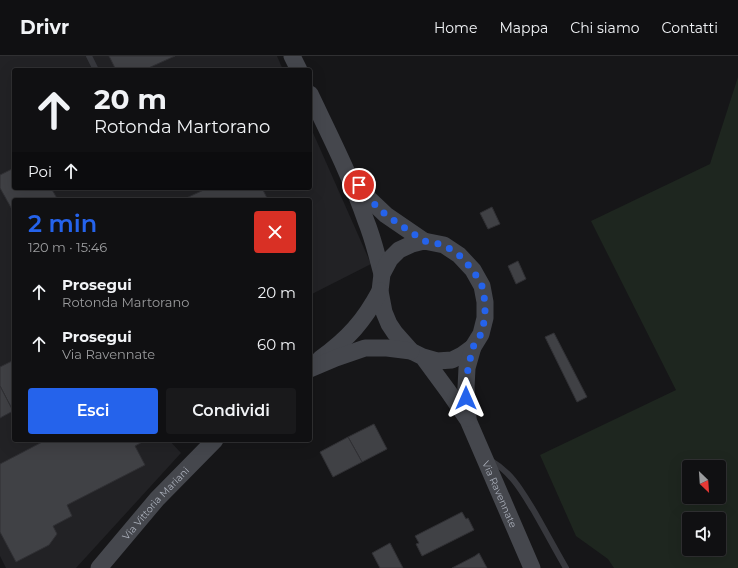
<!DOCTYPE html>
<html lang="it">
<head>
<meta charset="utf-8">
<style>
  :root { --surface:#101012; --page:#19191b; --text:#f1f3f6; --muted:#9c9d9f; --line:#303032; --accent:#2563eb }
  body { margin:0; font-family:Montserrat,sans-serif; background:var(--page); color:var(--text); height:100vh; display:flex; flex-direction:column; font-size:15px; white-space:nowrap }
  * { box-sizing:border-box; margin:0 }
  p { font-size:13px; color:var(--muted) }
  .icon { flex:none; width:22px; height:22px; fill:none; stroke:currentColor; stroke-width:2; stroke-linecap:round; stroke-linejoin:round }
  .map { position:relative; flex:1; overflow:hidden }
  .drawer { position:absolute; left:12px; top:142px; width:300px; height:244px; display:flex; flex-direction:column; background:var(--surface); border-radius:4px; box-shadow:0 4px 16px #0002,0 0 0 1px var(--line) }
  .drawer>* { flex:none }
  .guide { position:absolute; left:12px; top:12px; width:300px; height:122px; border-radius:4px; box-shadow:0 4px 16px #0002,0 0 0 1px var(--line); background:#101012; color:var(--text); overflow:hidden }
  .needle { width:26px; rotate:155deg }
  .fabs { position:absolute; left:682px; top:404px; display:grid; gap:8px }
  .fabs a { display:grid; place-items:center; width:44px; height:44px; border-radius:4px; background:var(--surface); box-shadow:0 4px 16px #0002,0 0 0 1px var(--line); font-size:20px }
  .pin { position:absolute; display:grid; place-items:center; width:34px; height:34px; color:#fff; margin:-17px; border:2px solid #fff; border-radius:50%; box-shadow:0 1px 4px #0007 }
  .me { position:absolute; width:44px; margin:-22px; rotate:0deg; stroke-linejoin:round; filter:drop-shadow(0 0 3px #0008) }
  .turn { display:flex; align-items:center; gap:14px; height:84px; padding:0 16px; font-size:18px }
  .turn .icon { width:52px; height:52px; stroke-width:2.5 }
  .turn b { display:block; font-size:28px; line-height:34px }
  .then { display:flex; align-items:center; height:38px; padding:0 16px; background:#0003; gap:8px; font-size:15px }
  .round { display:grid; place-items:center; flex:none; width:42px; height:42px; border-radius:4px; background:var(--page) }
  .head { display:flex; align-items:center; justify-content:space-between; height:68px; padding:0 16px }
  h1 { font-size:24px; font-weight:600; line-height:30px; color:var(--accent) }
  .button { display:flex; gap:8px; margin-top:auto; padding:8px 16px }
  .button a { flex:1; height:46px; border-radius:4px; background:var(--accent); color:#fff; font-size:16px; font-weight:600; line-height:46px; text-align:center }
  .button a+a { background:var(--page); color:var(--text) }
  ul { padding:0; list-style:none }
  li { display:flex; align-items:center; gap:12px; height:52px; padding:0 16px }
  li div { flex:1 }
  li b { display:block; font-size:15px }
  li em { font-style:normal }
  header { display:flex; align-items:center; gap:24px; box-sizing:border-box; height:56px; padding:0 20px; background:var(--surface); border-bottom:1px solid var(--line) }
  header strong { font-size:19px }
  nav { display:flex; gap:22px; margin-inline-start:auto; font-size:14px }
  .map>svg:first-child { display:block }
  .built { fill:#222225 }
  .green { fill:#1e261f; fill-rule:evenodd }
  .building { fill:#404145; stroke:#303034 }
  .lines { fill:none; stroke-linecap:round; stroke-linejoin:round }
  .lane { stroke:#37383d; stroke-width:6 }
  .secondary { stroke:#45474d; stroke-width:17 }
  .route { stroke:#2563eb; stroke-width:7; stroke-dasharray:0 12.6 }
  .labels { text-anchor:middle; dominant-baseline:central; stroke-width:3.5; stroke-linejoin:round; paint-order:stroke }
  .street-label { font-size:10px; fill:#a8adb8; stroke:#111113 }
</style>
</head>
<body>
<header>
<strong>Drivr</strong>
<nav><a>Home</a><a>Mappa</a><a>Chi siamo</a><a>Contatti</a></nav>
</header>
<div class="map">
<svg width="738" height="512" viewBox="0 0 738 512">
  <rect width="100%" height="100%" fill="#161618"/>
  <path class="built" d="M0,0H277L283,14H14V132H310V70L371,208L310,239V144H14V384H169L181,397L76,512H6L0,500Z"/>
  <path class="green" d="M738,21V512H614L608,503L576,480L540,399L676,334L591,165L710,108ZM689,411H719V441H689ZM689,463H719V493H689Z"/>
  <g class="building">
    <path d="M109,0H175L144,14H116Z"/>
    <path d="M14,112V132H51L58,144H14V157L0,132V119Z"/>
    <path d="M208,132H262L268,144H182Z"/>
    <path d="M492,151L500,168L488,173L480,157Z"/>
    <path d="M518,205L526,223L516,228L508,210Z"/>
    <path d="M554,277L587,341L577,346L545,281Z"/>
    <path d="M14,304V354L13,355L0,330V311Z"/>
    <path d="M0,330L13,355L0,362Z"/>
    <path d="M374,368L387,393L362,406L348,381Z"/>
    <path d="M348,381L362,406L333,421L320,396Z"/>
    <path d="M46,384H146L135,390L145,409L67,449L72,460L53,470L57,478L49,489L16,506L0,476V408Z"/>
    <path d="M462,456L466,463L468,462L474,474L422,500L416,488L419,487L415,480Z"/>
    <path d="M390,487L403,512H380L372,497Z"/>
    <path d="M479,497L487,512H452L475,500Z"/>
  </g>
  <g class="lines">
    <g class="lane">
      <path d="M89,0L96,14"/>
      <path d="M490,404C512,417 521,434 534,455C545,474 555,493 566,512"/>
    </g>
    <g class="secondary">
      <path d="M292,0L299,14"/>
      <path d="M310,38C330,80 351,121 366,165C373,182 377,200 382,218"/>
      <path d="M357,126L368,142L386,159L424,185"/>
      <path id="s1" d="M423,301L437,305L452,304L462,299L473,291L481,278L485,262V246L482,230L473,214L459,199L444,189L424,185L412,188L399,194L390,203L382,218L380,235L384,256L389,268L395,277L411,295L423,301L448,335L468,364L532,512"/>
      <path d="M320,303C348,283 364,265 380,235"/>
      <path d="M310,313L336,302L365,292H387L411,295"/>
      <path d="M468,362L466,332L467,312L473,291"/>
      <path id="s2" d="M99,512L157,443L215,384"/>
    </g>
  </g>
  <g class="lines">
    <path class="route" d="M359,129L368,142L386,159L424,185L444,189L459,199L473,214L482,230L485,246V262L481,278L473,291L468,312L466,332V342"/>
  </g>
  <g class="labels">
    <g class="street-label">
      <text stroke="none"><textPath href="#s1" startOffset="510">Via Ravennate</textPath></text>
      <text stroke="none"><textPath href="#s2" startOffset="86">Via Vittoria Mariani</textPath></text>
    </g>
  </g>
</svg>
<div class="fabs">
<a><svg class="needle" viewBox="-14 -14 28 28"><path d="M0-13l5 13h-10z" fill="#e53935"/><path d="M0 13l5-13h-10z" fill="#9c9d9f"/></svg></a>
<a><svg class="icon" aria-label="sound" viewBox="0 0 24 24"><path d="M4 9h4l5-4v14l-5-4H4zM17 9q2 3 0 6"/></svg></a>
</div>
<div class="pin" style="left:359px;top:129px;background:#d93025"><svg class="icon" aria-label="arrive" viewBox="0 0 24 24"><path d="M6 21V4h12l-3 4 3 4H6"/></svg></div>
<svg class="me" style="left:466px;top:342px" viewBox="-20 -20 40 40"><path d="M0-17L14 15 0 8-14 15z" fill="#2563eb" stroke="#fff" stroke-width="4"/></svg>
<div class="guide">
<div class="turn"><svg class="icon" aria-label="ahead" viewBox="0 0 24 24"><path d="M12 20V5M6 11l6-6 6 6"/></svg><div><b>20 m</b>Rotonda Martorano</div></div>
<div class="then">Poi<svg class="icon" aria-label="ahead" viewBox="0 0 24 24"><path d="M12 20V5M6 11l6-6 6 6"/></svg></div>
</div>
<section class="drawer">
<div class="head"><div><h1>2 min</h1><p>120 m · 15:46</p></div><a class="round" style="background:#d93025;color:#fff"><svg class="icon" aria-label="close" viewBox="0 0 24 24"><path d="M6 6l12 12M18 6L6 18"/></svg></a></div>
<ul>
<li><svg class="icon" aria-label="ahead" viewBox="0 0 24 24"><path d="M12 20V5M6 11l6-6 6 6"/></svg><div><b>Prosegui</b><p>Rotonda Martorano</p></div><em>20 m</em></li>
<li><svg class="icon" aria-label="ahead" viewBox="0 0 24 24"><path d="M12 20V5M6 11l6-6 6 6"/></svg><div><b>Prosegui</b><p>Via Ravennate</p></div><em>60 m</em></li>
</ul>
<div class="button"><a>Esci</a><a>Condividi</a></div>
</section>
</div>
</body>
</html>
